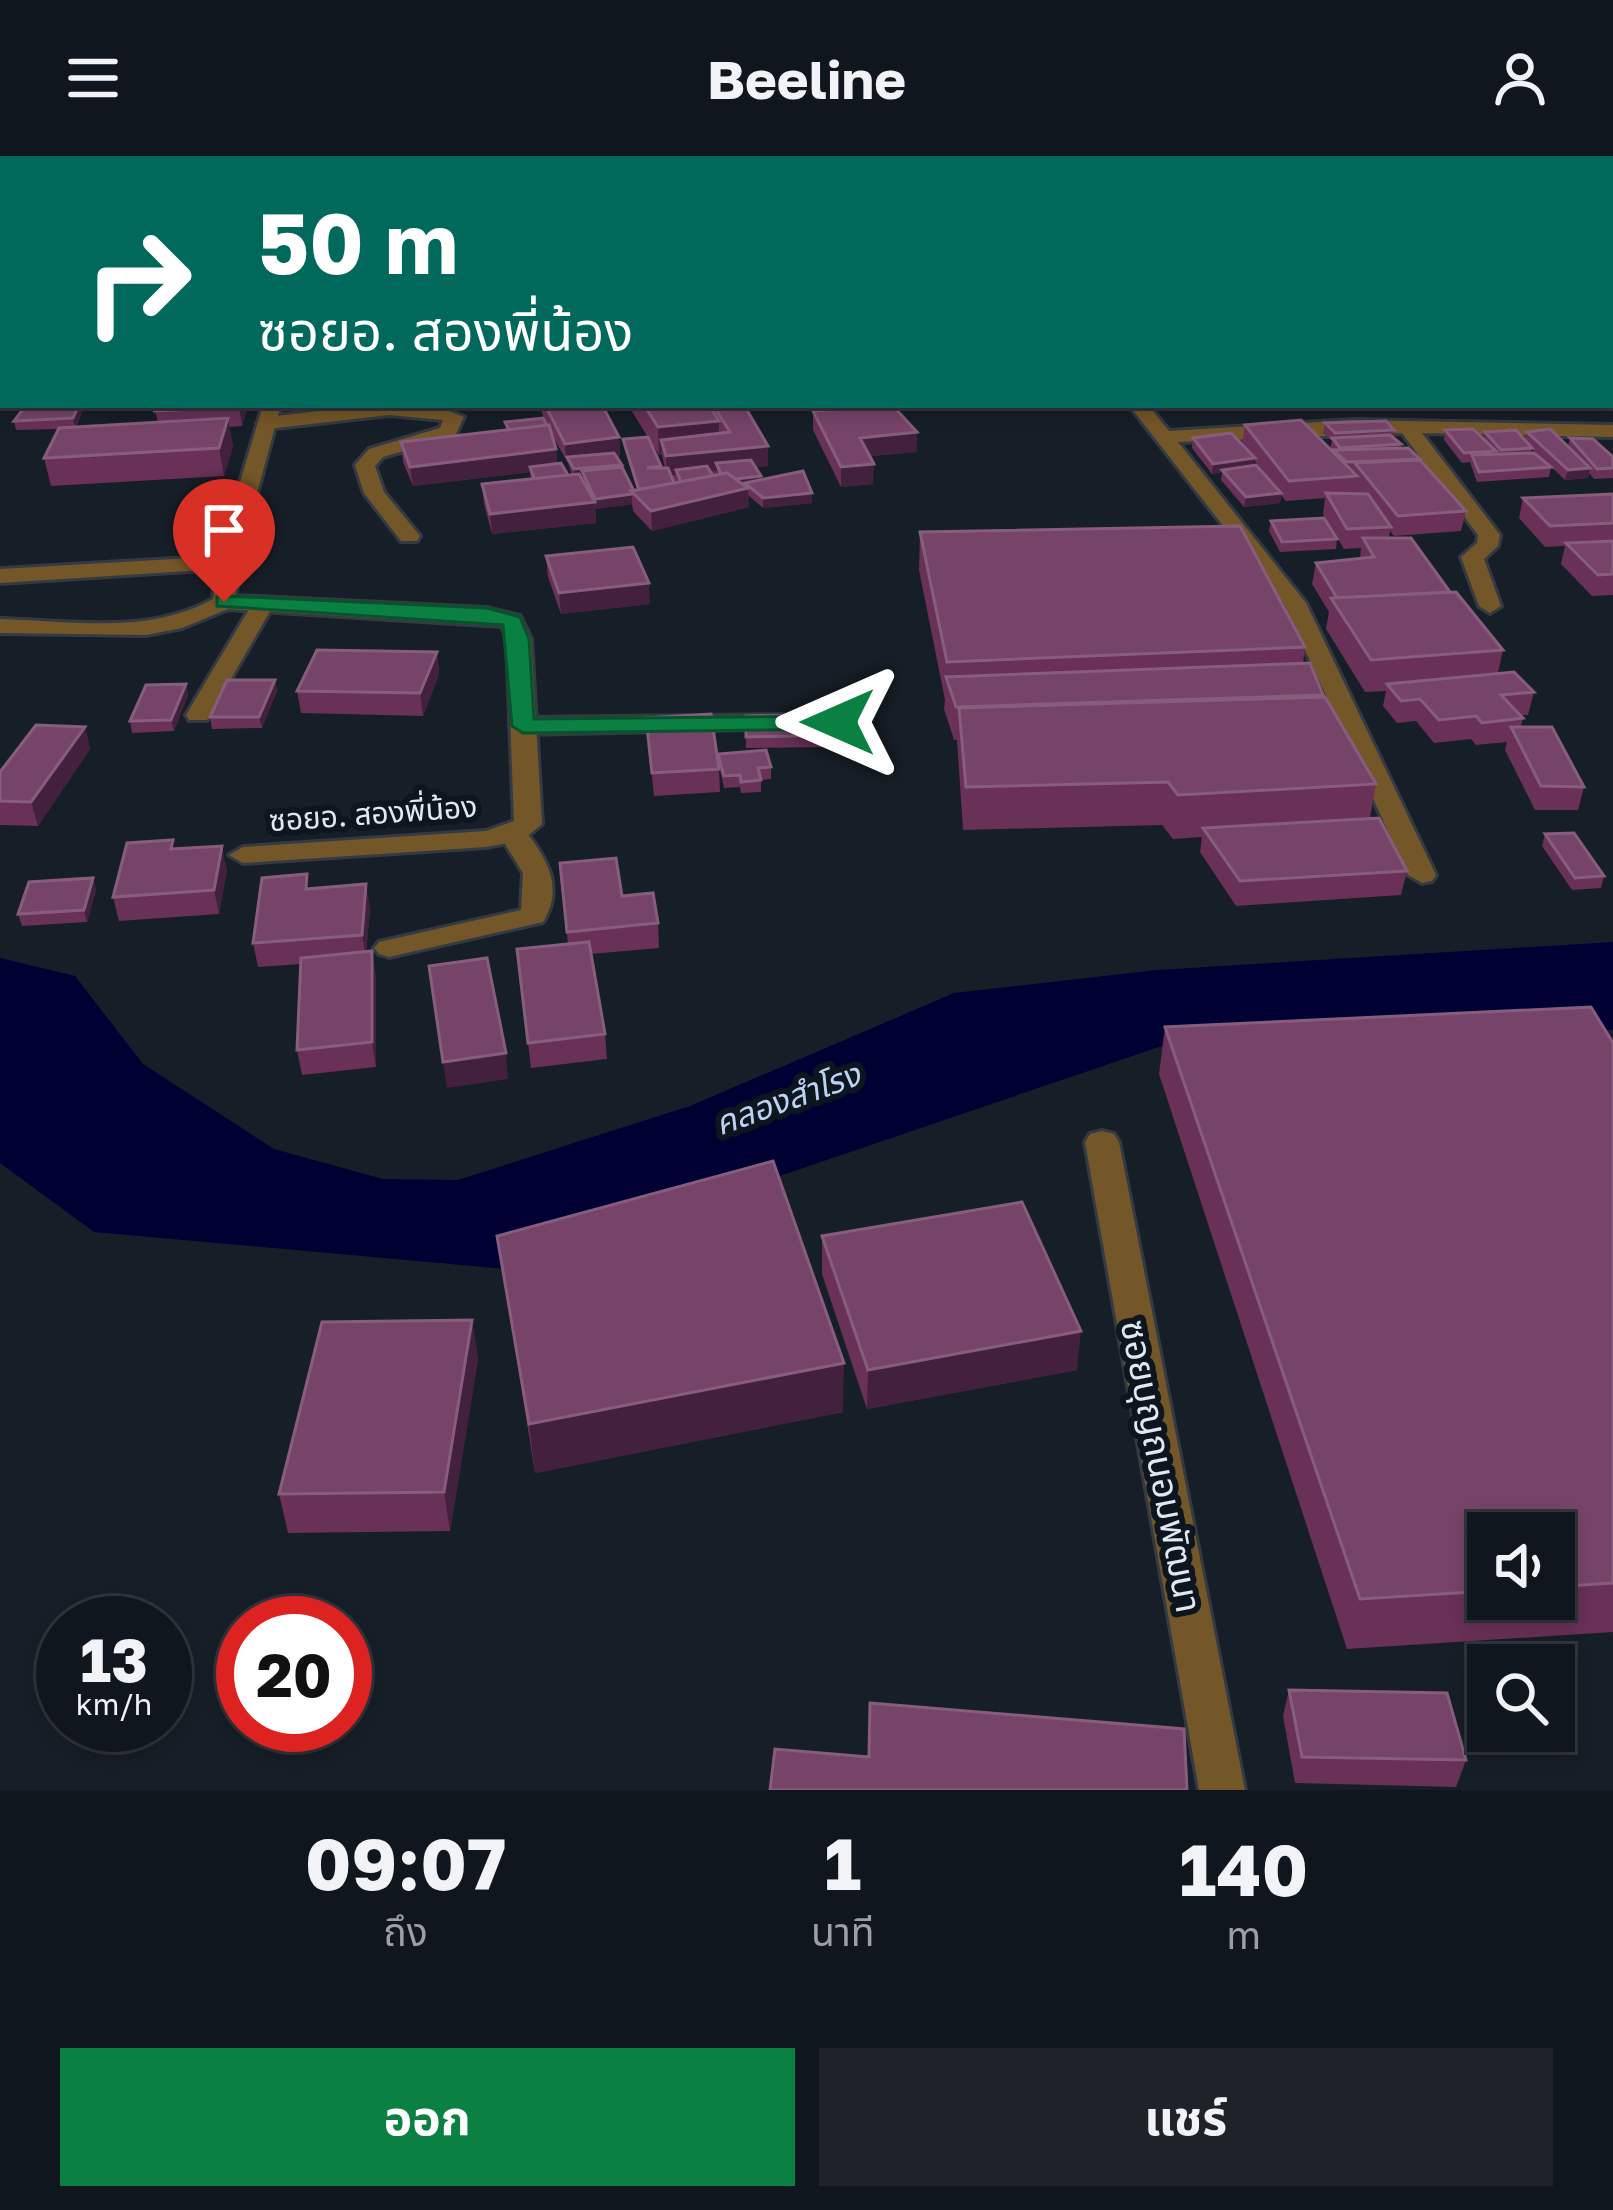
<!DOCTYPE html>
<html lang="th">
<head>
<meta charset="utf-8">
<style>
  :root { --surface:#10161d; --page:#1e232a; --text:#f1f3f6; --muted:#9c9fa4; --line:#30353b; --accent:#0b8043 }
  body { margin:0; font-family:"Golos Text","Noto Sans Thai",sans-serif; background:var(--page); color:var(--text); height:100vh; display:flex; flex-direction:column; font-size:45px; white-space:nowrap }
  * { box-sizing:border-box; margin:0 }
  p { font-size:39px; color:var(--muted) }
  .icon { flex:none; width:66px; height:66px; fill:none; stroke:currentColor; stroke-width:2; stroke-linecap:round; stroke-linejoin:round }
  .map { position:relative; height:1634px; overflow:hidden }
  .panel { display:flex; flex-direction:column; background:var(--surface); flex:1 }
  .panel>* { flex:none }
  .guide { position:absolute; left:0px; top:0px; width:1614px; height:252px; box-shadow:0 6px 18px #0003,0 0 0 3px var(--line); background:#00695c; color:#fff; overflow:hidden }
  .buttons { position:absolute; left:1467px; top:1356px; display:grid; gap:24px }
  .buttons a { display:grid; place-items:center; width:108px; height:108px; border-radius:0px; background:var(--surface); box-shadow:0 6px 18px #0003,0 0 0 3px var(--line); font-size:60px }
  .speed { position:absolute; left:36px; top:1440px; display:flex; gap:24px; font-size:60px; font-weight:700; text-align:center }
  .speed>* { display:grid; place-content:center; width:156px; height:156px; border-radius:50%; background:var(--surface); box-shadow:0 6px 18px #0003,0 0 0 3px var(--line); line-height:1 }
  .speed small { font-size:30px; font-weight:400 }
  .speed .limit { border:18px solid #d22; background:#fff; color:#111 }
  .pin { position:absolute; display:grid; place-items:center; width:102px; height:102px; color:#fff; margin:-123px -51px; border-radius:50% 50% 50% 0; rotate:-45deg; box-shadow:0 0 12px #0007 }
  .pin .icon { rotate:45deg }
  .me { position:absolute; width:132px; margin:-66px; rotate:270deg; stroke-linejoin:round; filter:drop-shadow(0 0 9px #0008) }
  .turn { display:flex; align-items:center; gap:42px; height:252px; padding:0 60px; font-size:54px }
  .turn .icon { width:156px; height:156px; stroke-width:2.5 }
  .turn b { display:block; font-size:84px; line-height:102px }
  .eta { display:flex; justify-content:space-evenly; align-items:center; height:204px; text-align:center }
  .eta b { font-size:72px; font-weight:700; line-height:84px }
  .cta { display:flex; gap:24px; margin-top:auto; padding:24px 60px }
  .cta a { flex:1; height:138px; border-radius:0px; background:var(--accent); color:#fff; font-size:48px; font-weight:700; line-height:138px; text-align:center }
  .cta a+a { background:var(--page); color:var(--text) }
  header { display:flex; justify-content:space-between; align-items:center; height:156px; padding:0 60px; background:var(--surface); font-size:54px; font-weight:700 }
  .map>svg:first-child { display:block }
  .water { fill:#003 }
  .lines { fill:none; stroke-linecap:round; stroke-linejoin:round }
  .service-casing { stroke:#333a43; stroke-width:6 }
  .minor-casing { stroke:#333a43; stroke-width:6 }
  .service { fill:#745728; fill-rule:evenodd }
  .minor { fill:#745728; fill-rule:evenodd }
  .wall { fill:#693058; fill-rule:evenodd }
  .shaded-wall { fill:#42203e }
  .building { fill:#764469; stroke:#875d7e; stroke-width:3 }
  .route { fill:#0b8043; stroke:#07532c; stroke-width:3 }
  .labels { text-anchor:middle; dominant-baseline:central; stroke-width:12; stroke-linejoin:round; paint-order:stroke }
  .street-label { font-size:30px; fill:#e2e8ef; stroke:#0d151e }
  .water-label { font-size:33px; font-style:italic; fill:#bdd1f4; stroke:#0d151e }
  .near-street-label { font-size:36px; fill:#e2e8ef; stroke:#0d151e }
</style>
</head>
<body>
<header><svg class="icon" aria-label="menu" viewBox="0 0 24 24"><path d="M4 6h16M4 12h16M4 18h16"/></svg>Beeline<svg class="icon" aria-label="person" viewBox="0 0 24 24"><circle cx="12" cy="8" r="4"/><path d="M4 21q1-7 8-7t8 7"/></svg></header>
<div class="map">
<svg width="1613" height="1634" viewBox="0 0 1613 1634">
  <rect width="100%" height="100%" fill="#161e27"/>
  <path class="water" d="M1613,786V874L1197,878L506,1113L94,1076L0,1007V802L75,820L143,908L274,993L383,1023L458,1024L690,950L954,837L1157,814Z"/>
  <g class="lines">
    <defs>
      <g id="service">
        <path d="M373,249L436,250L464,261L455,280L383,301L375,310L384,336L420,380L417,385H401L364,337L355,309L369,293L440,272L443,264L389,259L267,273L257,267L267,261Z"/>
        <path d="M227,400L235,402V412L0,427V413Z"/>
        <path d="M262,443L273,450L210,559L207,564H189L186,559L251,450Z"/>
        <path d="M784,559L797,567L793,572L523,578L510,570L523,562Z"/>
        <path d="M513,670L523,672C546,701 565,731 543,766L389,801L379,798L374,792L379,786L521,754L523,717L499,678Z"/>
      </g>
      <g id="minor">
        <path d="M104,0H118L103,3Z"/>
        <rect x="449" y="0" width="14" height="3"/>
        <path d="M909,0H923L925,3H911Z"/>
        <path d="M1323,0H1339L1341,3H1325Z"/>
        <path d="M1611,57L1613,58V69L1611,68Z"/>
        <path d="M263,249H281L238,407L236,440L487,452L520,460L531,483L542,668L523,684L486,691L243,707L229,699L243,691L486,675L514,665L507,483L502,470L228,453L182,472L146,479L0,477V463C71,465 148,479 213,443L216,407Z"/>
        <path d="M1129,249H1148L1169,275L1353,264L1613,269V281L1422,277L1500,379L1498,390L1484,403L1501,450L1490,457L1479,450L1461,401L1477,387L1478,379L1402,277L1178,286L1306,447L1436,719L1432,725L1422,727L1408,719L1284,448Z"/>
        <path d="M1102,975L1114,978L1119,986L1245,1634H1199L1085,986L1090,978Z"/>
      </g>
    </defs>
    <use href="#service" class="service-casing"/>
    <use href="#minor" class="minor-casing"/>
    <use href="#service" class="service"/>
    <use href="#minor" class="minor"/>
  </g>
  <g class="wall">
    <path d="M0,0H94V3H3V76H0Z"/>
    <rect x="480" y="0" width="160" height="3"/>
    <path d="M1144,0H1200L1205,3H1144Z"/>
    <path d="M1460,0H1613V9H1611V3H1464Z"/>
    <path d="M1611,12H1613V58L1611,57Z"/>
    <path d="M158,249H248L242,270L229,271L233,290L224,320L51,330L44,302L58,273L16,274L14,265L83,254L76,271L158,266L155,255Z"/>
    <path d="M539,249H602L619,281L620,301H617L634,335L637,334L624,292L623,283L661,312H665L662,299H659L628,249H744L768,310L755,311L761,324L812,337V347L763,352L748,339L749,351L652,375L633,355L632,348L596,353L595,351L596,367L492,378L484,348L482,328L531,323L530,316L413,330L403,306L401,286L506,274L505,266L547,270ZM552,279L568,307L572,319H568L557,308L556,293Z"/>
    <path d="M813,255L917,276V296L870,300L873,328L841,331L813,274Z"/>
    <path d="M1325,267L1394,274L1393,281L1401,288V292L1466,355L1461,375L1394,380L1390,375L1389,382L1450,436L1503,494L1498,517L1534,536L1528,559H1520L1523,562L1521,571L1584,631L1578,654H1535L1505,594L1507,586L1476,589L1471,583L1434,587L1416,565L1397,567L1383,550L1386,535L1365,536L1326,473L1329,456L1312,428L1316,407L1360,403L1361,392L1344,393L1323,358L1325,342L1286,345L1281,339L1280,347L1244,351L1221,324L1222,316L1212,318L1192,292L1193,282L1242,288L1245,269L1334,297L1330,292L1332,285L1323,277ZM1254,304L1271,325L1254,310Z"/>
    <path d="M1445,274L1484,284L1485,276L1525,284L1527,276L1568,290L1570,282L1613,301V322L1594,323L1589,317L1588,322L1565,324L1532,293L1531,297L1551,311L1549,321L1477,326L1470,306L1462,307L1444,284Z"/>
    <path d="M1613,338V439L1592,440L1561,408L1565,390L1545,391L1519,362L1523,342Z"/>
    <path d="M1271,365L1337,383L1336,393L1280,396L1269,375Z"/>
    <path d="M920,376L1305,491L1303,508L1376,628L1370,662L1407,715L1401,739L1236,750L1200,696L1202,681L1173,683L1162,669L963,674L957,584H954L944,553L945,544L919,414Z"/>
    <path d="M546,400L650,448L561,458L548,421Z"/>
    <path d="M437,496L439,518L423,560L301,557L297,535Z"/>
    <path d="M275,524L277,535L262,572L212,573L210,561Z"/>
    <path d="M186,528L188,539L174,575L132,577L130,565Z"/>
    <path d="M746,560L841,579V591L746,592Z"/>
    <path d="M646,562L719,613L720,636L654,640Z"/>
    <path d="M85,571L90,593L38,670L0,669V616Z"/>
    <path d="M718,598L771,611V623L761,624V636L741,637L740,631L724,632L719,609Z"/>
    <path d="M1545,678L1604,720L1601,732L1572,734L1542,690Z"/>
    <path d="M176,693L227,714L219,758L119,765L113,741Z"/>
    <path d="M560,707L622,740L658,767L659,792L591,798L605,878L607,903L531,912L517,793L568,788Z"/>
    <path d="M93,722L96,734L87,766L22,770L18,758Z"/>
    <path d="M310,732L370,752L366,796L376,820V911L302,919L297,894L301,808L258,811L253,787Z"/>
    <path d="M1165,871L1613,887V1476L1347,1493L1159,918ZM1488,1377H1554V1443H1488Z"/>
    <path d="M497,1080L843,1256L535,1317Z"/>
    <path d="M822,1080L1077,1214L867,1253L822,1118Z"/>
    <path d="M472,1164L478,1203L450,1375L288,1377L279,1338Z"/>
    <path d="M1289,1534L1466,1604L1456,1631L1295,1627L1283,1560Z"/>
  </g>
  <g class="shaded-wall">
    <path d="M1486,0H1565L1564,3H1485Z"/>
    <rect x="0" y="100" width="3" height="17"/>
    <path d="M79,249H82L83,254L75,272L73,262Z"/>
    <path d="M239,249H248L242,270L239,251Z"/>
    <path d="M228,262L233,290L224,320L219,292Z"/>
    <path d="M719,265V293L661,284L662,299H659L658,271Z"/>
    <path d="M917,276V296L860,301V282Z"/>
    <path d="M619,281L620,301L570,307L567,301L566,307L565,288Z"/>
    <path d="M768,290V310L720,314L716,307L717,315L678,319L676,314V319L667,320L666,300Z"/>
    <path d="M556,293L558,312L530,311V316L413,330L410,311Z"/>
    <path d="M1255,302L1253,312L1222,314V316L1212,318L1213,308Z"/>
    <path d="M874,308L873,328L841,331V311Z"/>
    <path d="M622,309V319L582,315L583,322L575,323L574,313Z"/>
    <path d="M1590,312L1588,322L1565,324L1568,314Z"/>
    <path d="M761,320V330L745,327V332L724,324Z"/>
    <path d="M748,332L749,351L652,375L651,355Z"/>
    <path d="M812,337V347L763,352V342Z"/>
    <path d="M1281,337L1280,347L1244,351L1246,341Z"/>
    <path d="M632,338V348L596,353L595,343Z"/>
    <path d="M595,346L596,367L492,378L490,358Z"/>
    <path d="M649,427L650,448L561,458L559,437Z"/>
    <path d="M437,496L439,518L423,560L420,537Z"/>
    <path d="M275,524L277,535L262,572L259,561Z"/>
    <path d="M186,528L188,539L174,575L171,564Z"/>
    <path d="M85,571L90,593L38,670L31,646Z"/>
    <path d="M222,690L227,714L219,758L214,734Z"/>
    <path d="M93,722L96,734L87,766L84,754Z"/>
    <path d="M366,728L370,752L366,803L362,779Z"/>
    <path d="M372,795L376,820V911L372,886Z"/>
    <path d="M506,897L508,923L447,932L443,906Z"/>
    <path d="M472,1164L478,1203L450,1375L444,1336Z"/>
    <path d="M1081,1175L1077,1214L867,1253L868,1214Z"/>
    <path d="M844,1207L843,1256L535,1317L529,1268Z"/>
  </g>
  <g class="building">
    <path d="M0,0H89L88,3H3V37H0Z"/>
    <path d="M306,0H440L441,3H305Z"/>
    <path d="M552,0H640L639,3H552Z"/>
    <path d="M662,0H689L690,3H664Z"/>
    <path d="M697,0H729L731,3H699Z"/>
    <path d="M888,0H912L915,3H891Z"/>
    <path d="M1057,0H1105L1109,3H1060Z"/>
    <path d="M1159,0H1200L1205,3H1166Z"/>
    <path d="M1228,0H1324L1328,3H1230Z"/>
    <path d="M1347,0H1391L1392,3H1350Z"/>
    <rect x="0" y="40" width="3" height="20"/>
    <path d="M3,117V142H0V121Z"/>
    <path d="M1611,126H1613V150L1611,148Z"/>
    <path d="M26,249H79L73,262L14,265Z"/>
    <path d="M158,249H239V251L155,255Z"/>
    <path d="M545,249H602L619,281L565,288Z"/>
    <path d="M644,249H709L719,265L658,271Z"/>
    <path d="M713,249H744L768,290L666,300L661,284L730,276Z"/>
    <path d="M893,250L917,276L860,282L874,308L841,311L813,255Z"/>
    <path d="M228,262L219,292L44,302L59,272Z"/>
    <path d="M543,262L547,270L509,274L505,266Z"/>
    <path d="M1301,264L1357,320L1289,325L1245,269Z"/>
    <path d="M1386,265L1394,274L1335,277L1325,267Z"/>
    <path d="M549,269L556,293L410,311L401,286Z"/>
    <path d="M1473,273L1496,295L1464,297L1445,274Z"/>
    <path d="M1550,273L1590,312L1568,314L1527,276Z"/>
    <path d="M1516,274L1532,292L1501,294L1485,276Z"/>
    <path d="M1231,277L1255,302L1213,308L1193,282Z"/>
    <path d="M1390,279L1401,288L1340,292L1332,282Z"/>
    <path d="M648,281L661,310L647,312H668L674,327L639,334L623,283Z"/>
    <path d="M1570,282L1593,283L1613,301V312L1597,313Z"/>
    <path d="M1408,292L1420,303L1346,306L1334,294Z"/>
    <path d="M614,297L622,309L574,313L567,301Z"/>
    <path d="M1534,297L1551,311L1479,316L1472,299Z"/>
    <path d="M751,304L761,320L736,323L727,317L721,318L716,307Z"/>
    <path d="M1420,304L1466,355L1398,360L1355,307Z"/>
    <path d="M561,307L568,319L534,323L530,311Z"/>
    <path d="M1256,309L1281,337L1246,341L1222,314Z"/>
    <path d="M707,310L713,320L681,326L676,314Z"/>
    <path d="M622,311L634,335H631L632,338L595,343L582,315Z"/>
    <path d="M803,315L812,337L763,342L745,327Z"/>
    <path d="M727,317L748,332L651,355L631,335Z"/>
    <path d="M579,318L595,346L490,358L482,328Z"/>
    <path d="M1326,337L1368,338L1391,371L1347,373Z"/>
    <path d="M1613,338V367L1550,370L1523,342Z"/>
    <path d="M1324,362L1337,383L1282,386L1271,365Z"/>
    <path d="M1240,370L1305,491L947,506L920,376Z"/>
    <path d="M1363,382H1411L1450,436L1337,442L1316,407L1374,401Z"/>
    <path d="M1613,385V418L1598,419L1566,387Z"/>
    <path d="M633,391L649,427L559,437L546,400Z"/>
    <path d="M1456,436L1503,494L1371,504L1331,442Z"/>
    <path d="M317,494L437,496L420,537L297,535Z"/>
    <path d="M1310,507L1323,539L956,551L946,521Z"/>
    <path d="M1514,516L1534,536L1501,539L1523,562L1482,567L1476,560L1439,564L1420,543L1401,545L1387,528Z"/>
    <path d="M227,524H275L259,561H210Z"/>
    <path d="M186,528L171,564L130,565L146,529Z"/>
    <path d="M1325,541L1376,628L1178,639L1168,626L966,631L959,552Z"/>
    <path d="M711,558L719,613L652,617L646,562Z"/>
    <path d="M840,558L841,579L746,581V560Z"/>
    <path d="M36,569L85,571L31,646L0,645V616Z"/>
    <path d="M1511,571H1552L1584,631L1541,630Z"/>
    <path d="M766,594L771,611L758,612L761,624L741,626L740,619L724,620L718,598Z"/>
    <path d="M1379,662L1407,715L1240,725L1203,672Z"/>
    <path d="M1574,677L1604,720L1575,722L1545,678Z"/>
    <path d="M173,684L171,693L222,690L214,734L113,741L127,687Z"/>
    <path d="M616,702L622,740L653,737L658,767L567,776L560,707Z"/>
    <path d="M307,718L306,733L366,728L362,779L253,787L262,722Z"/>
    <path d="M93,722L84,754L18,758L29,726Z"/>
    <path d="M589,786L605,878L528,887L517,793Z"/>
    <path d="M372,795V886L297,894L301,802Z"/>
    <path d="M487,802L506,897L443,906L429,810Z"/>
    <path d="M1591,851L1613,887V1427L1554,1431V1377H1488V1435L1360,1443L1165,871Z"/>
    <path d="M773,1005L844,1207L529,1268L497,1080Z"/>
    <path d="M1022,1046L1081,1175L868,1214L822,1080Z"/>
    <path d="M472,1164L444,1336L279,1338L322,1166Z"/>
    <path d="M1289,1534L1447,1537L1466,1604L1302,1601Z"/>
    <path d="M870,1547L1184,1573L1187,1634H770L775,1593L869,1601Z"/>
  </g>
  <path class="route" d="M224,440L487,452L520,461L529,483L534,563L838,560L849,566L838,573L523,577L512,570L503,469L217,450V441Z"/>
  <g class="labels">
    <g class="street-label">
      <text transform="translate(373 657) rotate(-4)">ซอยอ. สองพี่น้อง</text>
    </g>
    <g class="water-label">
      <text transform="translate(787 942) rotate(-20)">คลองสำโรง</text>
    </g>
    <g class="near-street-label">
      <text transform="translate(1162 1310) rotate(79)">ซอยบุญถนอมพัฒนา</text>
    </g>
  </g>
</svg>
<div class="buttons">
<a><svg class="icon" aria-label="sound" viewBox="0 0 24 24"><path d="M4 9h4l5-4v14l-5-4H4zM17 9q2 3 0 6"/></svg></a>
<a><svg class="icon" aria-label="search" viewBox="0 0 24 24"><circle cx="10" cy="10" r="6"/><path d="M15 15l6 6"/></svg></a>
</div>
<div class="speed"><div>13<small>km/h</small></div><div class="limit">20</div></div>
<div class="pin" style="left:224px;top:446px;background:#d93025"><svg class="icon" aria-label="arrive" viewBox="0 0 24 24"><path d="M6 21V4h12l-3 4 3 4H6"/></svg></div>
<svg class="me" style="left:838px;top:566px" viewBox="-20 -20 40 40"><path d="M0-17L14 15 0 8-14 15z" fill="#0b8043" stroke="#fff" stroke-width="4"/></svg>
<div class="guide">
<div class="turn"><svg class="icon" aria-label="right" viewBox="0 0 24 24"><path d="M7 20v-9h11M14 6l5 5-5 5"/></svg><div><b>50 m</b>ซอยอ. สองพี่น้อง</div></div>
</div>
</div>
<section class="panel">
<div class="eta">
<div><b>09:07</b><p>ถึง</p></div>
<div><b>1</b><p>นาที</p></div>
<div><b>140</b><p>m</p></div>
</div>
<div class="cta"><a>ออก</a><a>แชร์</a></div>
</section>
</body>
</html>
